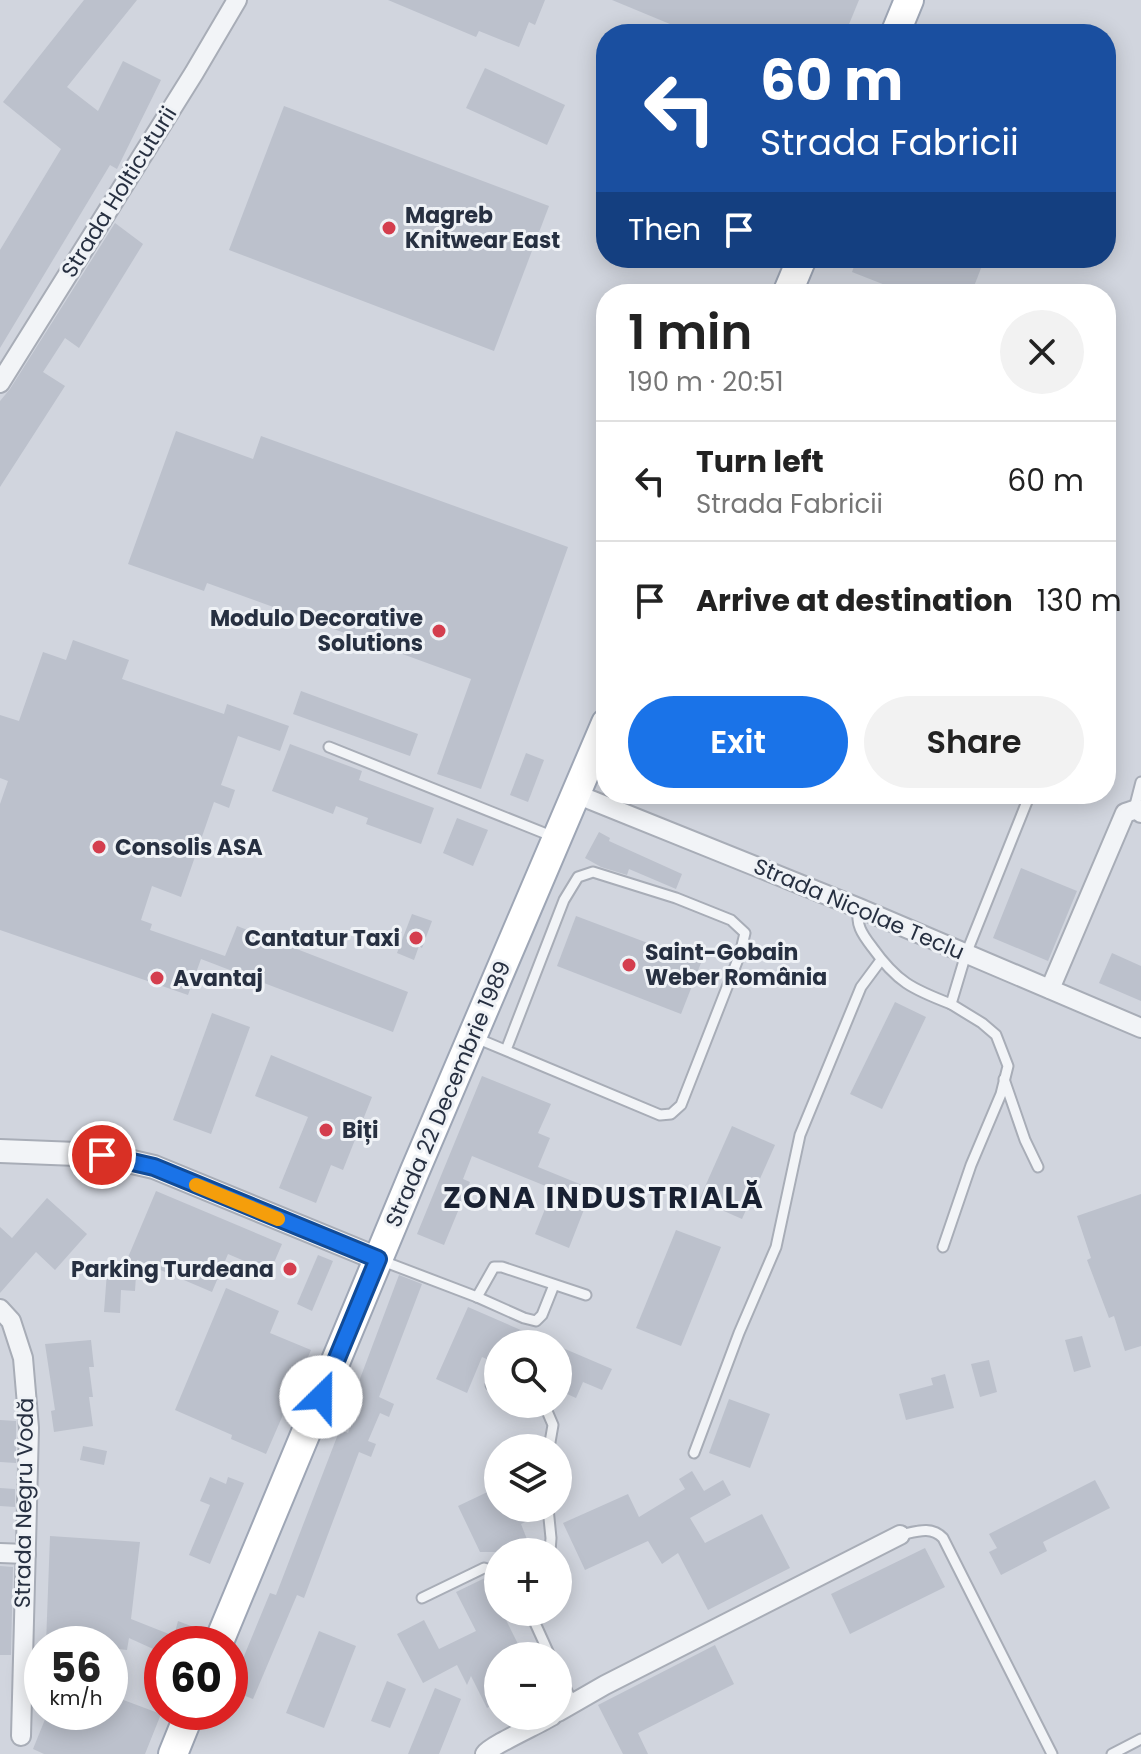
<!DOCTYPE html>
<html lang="en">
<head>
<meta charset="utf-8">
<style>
  :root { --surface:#fff; --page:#f2f2f2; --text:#222; --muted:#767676; --line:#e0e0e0; --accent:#1a73e8 }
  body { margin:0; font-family:Poppins,sans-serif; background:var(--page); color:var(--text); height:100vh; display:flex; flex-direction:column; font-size:30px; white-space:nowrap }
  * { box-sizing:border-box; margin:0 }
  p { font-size:26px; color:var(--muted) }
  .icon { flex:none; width:44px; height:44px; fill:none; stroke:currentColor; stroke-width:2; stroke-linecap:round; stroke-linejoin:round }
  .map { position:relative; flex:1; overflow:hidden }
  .details { position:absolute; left:596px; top:284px; width:520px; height:520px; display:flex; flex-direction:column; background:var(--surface); border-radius:32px; box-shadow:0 4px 20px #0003 }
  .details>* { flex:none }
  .guide { position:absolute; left:596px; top:24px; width:520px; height:244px; border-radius:32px; box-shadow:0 4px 20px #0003; background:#1a4fa0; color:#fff; overflow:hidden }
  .buttons { position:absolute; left:484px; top:1330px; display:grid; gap:16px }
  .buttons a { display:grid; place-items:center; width:88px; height:88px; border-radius:50%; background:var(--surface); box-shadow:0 4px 20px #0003; font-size:40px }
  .speed { position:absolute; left:24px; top:1626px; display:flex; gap:16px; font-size:40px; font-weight:700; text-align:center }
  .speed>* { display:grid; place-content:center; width:104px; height:104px; border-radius:50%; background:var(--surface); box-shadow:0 4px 20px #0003; line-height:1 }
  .speed small { font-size:20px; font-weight:400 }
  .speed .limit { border:12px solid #d22; background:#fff; color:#111 }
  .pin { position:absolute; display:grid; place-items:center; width:68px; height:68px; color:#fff; margin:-34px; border:4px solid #fff; border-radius:50%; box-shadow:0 2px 8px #0007 }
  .me { position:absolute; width:88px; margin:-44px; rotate:23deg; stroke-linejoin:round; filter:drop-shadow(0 0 6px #0008) }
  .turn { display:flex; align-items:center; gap:28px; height:168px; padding:0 32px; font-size:36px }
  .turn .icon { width:104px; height:104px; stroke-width:2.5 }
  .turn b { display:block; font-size:56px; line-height:68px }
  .then { display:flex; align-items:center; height:76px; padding:0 32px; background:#0003; gap:16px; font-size:30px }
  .round { display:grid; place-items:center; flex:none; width:84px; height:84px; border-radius:42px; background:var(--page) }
  .head { display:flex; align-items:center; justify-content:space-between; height:136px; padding:0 32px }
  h1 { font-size:48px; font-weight:600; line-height:60px }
  .button { display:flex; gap:16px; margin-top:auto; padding:16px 32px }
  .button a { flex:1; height:92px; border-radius:48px; background:var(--accent); color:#fff; font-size:32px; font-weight:600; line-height:92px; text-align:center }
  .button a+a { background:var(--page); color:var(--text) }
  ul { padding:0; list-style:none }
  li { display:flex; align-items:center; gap:24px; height:120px; padding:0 32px; border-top:2px solid var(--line) }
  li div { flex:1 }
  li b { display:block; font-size:30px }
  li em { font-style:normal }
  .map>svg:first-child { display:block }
  .built { fill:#d1d5de; fill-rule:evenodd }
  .building { fill:#bcc1cc }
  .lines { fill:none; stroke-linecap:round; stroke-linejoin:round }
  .service-casing { stroke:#a8adb7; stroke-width:13 }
  .minor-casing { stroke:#a8adb7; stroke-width:22 }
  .tertiary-casing { stroke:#a8adb7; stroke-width:26 }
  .primary-casing { stroke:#9ea6b5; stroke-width:32 }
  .service { stroke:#f2f4f7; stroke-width:9 }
  .minor { stroke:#f2f4f7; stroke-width:18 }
  .tertiary { stroke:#f2f4f7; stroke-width:22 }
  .primary { stroke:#fff; stroke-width:28 }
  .route-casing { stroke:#114b97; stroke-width:20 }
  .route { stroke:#1a73e8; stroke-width:14 }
  .slow { stroke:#f59e0b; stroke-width:14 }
  .poi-dot { fill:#d43e4e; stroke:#eff2f6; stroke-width:3 }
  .labels { text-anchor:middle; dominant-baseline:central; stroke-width:6; stroke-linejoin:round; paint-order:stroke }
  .street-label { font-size:22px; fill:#273041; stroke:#eff2f6 }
  .poi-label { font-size:22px; font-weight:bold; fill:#273041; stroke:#eff2f6; text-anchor:start }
  .district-label { font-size:30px; font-weight:bold; letter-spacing:2px; fill:#192132; stroke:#eff2f6 }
</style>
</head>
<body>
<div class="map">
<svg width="1141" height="1754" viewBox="0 0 1141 1754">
  <rect width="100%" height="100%" fill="#dfe3e9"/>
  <path class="built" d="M0,0H1141V1754H0ZM606,34H1106V258H606ZM606,294H1106V794H606ZM498,1344H558V1404H498ZM498,1448H558V1508H498ZM498,1552H558V1612H498ZM42,1644H110V1712H42ZM162,1644H230V1712H162ZM498,1656H558V1716H498Z"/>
  <g class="building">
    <path d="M84,0H137L67,87L98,111L123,61L161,80L117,169L110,165L0,348V250L61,149L3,102Z"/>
    <path d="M388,0H545L535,25L529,22L519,47L479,31L476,37Z"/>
    <path d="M612,0H859L845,34H694Z"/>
    <path d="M485,68L565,105L547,145L466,108Z"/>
    <path d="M284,106L549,206L494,351L229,250Z"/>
    <path d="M115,223L143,244L79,348L65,338L43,372L65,386L0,487V401L10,389Z"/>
    <path d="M857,258H985L971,294H908L852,272Z"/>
    <path d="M176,431L253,459L261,436L568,547L481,789L437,774L471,679L207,583L204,591L128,564Z"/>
    <path d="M73,640L129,660L122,679L224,714L227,704L289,726L280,751L238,736L221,785L235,790L229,808L214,802L181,897L152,886L141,920L152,924L150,930L225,956L237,926L408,992L393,1032L201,959L188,995L0,930V804L8,781L0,778V715L19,721L43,652L66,660Z"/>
    <path d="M301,691L418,734L410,756L293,714Z"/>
    <path d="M290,744L362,771L359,780L434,808L421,844L366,824L368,818L336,806L333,814L272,791Z"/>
    <path d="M526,753L544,760L528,802L510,795Z"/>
    <path d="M457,818L488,830L473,866L443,853Z"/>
    <path d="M599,832L610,838L609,841L682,874L676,889L629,869L627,875L601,867L585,858Z"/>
    <path d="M1021,868L1077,891L1048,961L993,938Z"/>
    <path d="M412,914L432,921L422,948L419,946L414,960L397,953Z"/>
    <path d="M576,916L701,963L681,1014L557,966Z"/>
    <path d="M1112,953L1141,966V1001L1099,983Z"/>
    <path d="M895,1002L926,1017L882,1109L850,1094Z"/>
    <path d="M212,1013L250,1027L211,1134L173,1120Z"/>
    <path d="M271,1055L372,1097L343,1170L331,1165L316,1203L279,1188L308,1117L255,1096Z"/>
    <path d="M482,1076L551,1104L538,1133L550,1138L538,1167L592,1189L569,1248L535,1234L553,1189L472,1156L463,1179L470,1182L444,1245L417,1234Z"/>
    <path d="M732,1126L775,1145L742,1219L699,1200Z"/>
    <path d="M156,1191L282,1244L270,1272L228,1254L212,1292L137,1260L135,1291L121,1290L120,1313L104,1312L107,1272L121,1274Z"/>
    <path d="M1141,1194V1346L1125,1351L1114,1316L1109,1318L1087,1260L1091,1258L1077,1216Z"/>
    <path d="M47,1198L87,1234L55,1270L36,1252L0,1293V1227L12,1238Z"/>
    <path d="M676,1230L721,1247L681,1346L636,1328Z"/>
    <path d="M318,1255L333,1261L312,1311L297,1304Z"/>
    <path d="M399,1275L422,1284L379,1397L394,1404L389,1417L380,1413L368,1441L376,1444L371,1457L359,1452L304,1598L297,1595L253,1699L230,1690L270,1593L276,1595L340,1429L348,1433L360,1403L352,1400Z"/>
    <path d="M226,1288L279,1311L270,1333L311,1350L266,1454L231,1439L232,1435L175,1410Z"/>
    <path d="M468,1307L553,1344H498V1364L482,1357L467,1393L436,1379Z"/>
    <path d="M1082,1336L1091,1367L1074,1372L1065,1340Z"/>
    <path d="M91,1340L94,1367H89L93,1397H89L93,1426L54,1432L51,1411L55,1410L45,1344Z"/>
    <path d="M558,1346L612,1369L602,1390L583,1382L576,1398L558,1390Z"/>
    <path d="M989,1360L997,1392L980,1397L971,1364Z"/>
    <path d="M945,1374L954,1408L906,1420L899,1394L933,1385L931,1378Z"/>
    <path d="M729,1399L770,1414L750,1468L709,1453Z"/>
    <path d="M0,1420L16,1421V1463L0,1462Z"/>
    <path d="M83,1446L107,1451L104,1465L80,1460Z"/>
    <path d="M692,1471L704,1491L723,1480L731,1495L690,1518L705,1543L762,1514L790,1568L708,1610L678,1553L662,1564L648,1541L585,1570L563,1523L628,1494L639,1517L685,1489L679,1479Z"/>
    <path d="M210,1477L226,1484L228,1477L244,1483L210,1564L189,1555L210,1505L200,1501Z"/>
    <path d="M1095,1480L1110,1508L1043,1542L1047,1551L1001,1575L989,1552L997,1548L989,1534Z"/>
    <path d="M498,1487V1508H527L532,1519L521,1524L532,1552H480L458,1506Z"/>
    <path d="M0,1488L15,1489V1507L0,1506Z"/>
    <path d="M50,1536L140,1542L131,1619L174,1636L178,1621L204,1631L199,1644H162V1653L129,1638L127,1650L110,1648V1644H46Z"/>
    <path d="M925,1548L945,1587L850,1634L831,1594Z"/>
    <path d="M0,1566L13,1567L11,1655H0Z"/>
    <path d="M485,1578L498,1604V1612H502L524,1656H498V1703L487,1708L471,1676L467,1685L457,1665L423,1683L397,1634L424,1620L439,1649L476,1631L456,1592Z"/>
    <path d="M319,1631L356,1646L324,1728L286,1713Z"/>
    <path d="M715,1645L734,1684L638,1733L648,1754H623L598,1705Z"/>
    <path d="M387,1681L406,1689L390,1728L371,1721Z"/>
    <path d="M435,1688L461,1699L439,1754H408Z"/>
    <path d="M110,1695L161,1714L145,1754H44L33,1749L48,1712H110Z"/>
  </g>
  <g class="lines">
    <defs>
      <g id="service">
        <path d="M329,747L554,837"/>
        <path d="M1134,809L1141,782"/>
        <path d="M859,908C855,924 862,934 872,947C897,982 912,989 951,1004"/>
        <path d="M476,1038L660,1115L671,1114L681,1105L740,954L745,933L731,920L676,898L593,872L578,877L564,900L506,1050"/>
        <path d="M1004,1079L1025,1140L1038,1167"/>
        <path d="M943,1247L971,1165L1001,1094L1008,1066L996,1035L982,1023L951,1004L966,954L1030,794"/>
        <path d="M380,1260L477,1297L524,1318L536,1321L542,1315L554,1285"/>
        <path d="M477,1297L494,1267H502L586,1295"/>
        <path d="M491,1385L498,1389"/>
        <path d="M532,1404L547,1411L553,1425L549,1448"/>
        <path d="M694,1453L739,1333L776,1247L800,1135L861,987L881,960"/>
        <path d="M548,1508L551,1538L550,1552"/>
        <path d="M900,1535C915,1532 931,1525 943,1538L1052,1754"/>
        <path d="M422,1598L484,1568L498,1572"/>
        <path d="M530,1612L550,1656"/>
        <path d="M558,1672L573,1704"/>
        <path d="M1112,1754L1141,1739"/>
      </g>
      <g id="minor">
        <path d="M0,383L194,73L237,0"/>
        <path d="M576,794L859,908L1141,1028"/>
        <path d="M1050,989L1125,813L1137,809L1141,813"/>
        <path d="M0,1309L11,1321L23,1358L29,1428L21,1736"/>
        <path d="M0,1553L26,1554"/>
        <path d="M558,1712L605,1685L900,1535"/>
        <path d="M485,1754C490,1746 539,1724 552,1716"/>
      </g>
      <path id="tertiary" d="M0,1151L102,1155L154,1167L378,1259"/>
      <g id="primary">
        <path d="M895,34L909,0"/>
        <path d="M787,294L802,258"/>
        <path d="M218,1644L414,1173L606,723"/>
        <path d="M173,1754L190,1712"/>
      </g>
    </defs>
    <use href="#service" class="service-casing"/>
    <use href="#minor" class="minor-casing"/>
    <use href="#tertiary" class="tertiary-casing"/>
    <use href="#primary" class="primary-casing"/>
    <use href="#service" class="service"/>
    <use href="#minor" class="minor"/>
    <use href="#tertiary" class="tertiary"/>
    <use href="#primary" class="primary"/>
  </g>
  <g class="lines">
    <defs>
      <path id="route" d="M102,1155L154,1167L378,1259L321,1397"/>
    </defs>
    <use href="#route" class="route-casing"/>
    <use href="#route" class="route"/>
    <path class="slow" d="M196,1185L278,1219"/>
  </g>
  <g class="poi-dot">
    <circle cx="389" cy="228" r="8"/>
    <circle cx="439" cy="631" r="8"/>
    <circle cx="99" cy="847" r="8"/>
    <circle cx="416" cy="938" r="8"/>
    <circle cx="629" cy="965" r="8"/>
    <circle cx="157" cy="978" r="8"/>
    <circle cx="326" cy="1130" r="8"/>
    <circle cx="290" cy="1269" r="8"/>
  </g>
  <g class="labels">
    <g class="street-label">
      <text transform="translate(119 192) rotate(-58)">Strada Holticuturii</text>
      <text transform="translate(859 909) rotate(23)">Strada Nicolae Teclu</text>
      <text transform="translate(448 1094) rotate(-67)">Strada 22 Decembrie 1989</text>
      <text transform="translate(24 1503) rotate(-89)">Strada Negru Vodă</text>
    </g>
    <g class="poi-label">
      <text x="405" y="215">Magreb<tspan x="405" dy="25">Knitwear East</tspan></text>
      <text x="423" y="618" text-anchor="end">Modulo Decorative<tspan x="423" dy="25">Solutions</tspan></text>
      <text x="115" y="847">Consolis ASA</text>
      <text x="400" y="938" text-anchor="end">Cantatur Taxi</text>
      <text x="645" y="952">Saint-Gobain<tspan x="645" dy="25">Weber România</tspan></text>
      <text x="173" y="978">Avantaj</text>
      <text x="342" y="1130">Biți</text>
      <text x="274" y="1269" text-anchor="end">Parking Turdeana</text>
    </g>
    <g class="district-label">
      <text x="604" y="1197">ZONA INDUSTRIALĂ</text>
    </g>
  </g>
</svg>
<div class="buttons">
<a><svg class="icon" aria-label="search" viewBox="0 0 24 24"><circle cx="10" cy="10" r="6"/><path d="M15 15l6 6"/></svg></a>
<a><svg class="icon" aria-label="layers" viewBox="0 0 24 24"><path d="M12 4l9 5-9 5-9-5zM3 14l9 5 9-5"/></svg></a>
<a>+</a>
<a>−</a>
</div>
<div class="speed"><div>56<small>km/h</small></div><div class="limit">60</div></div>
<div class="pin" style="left:102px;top:1155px;background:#d93025"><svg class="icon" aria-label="arrive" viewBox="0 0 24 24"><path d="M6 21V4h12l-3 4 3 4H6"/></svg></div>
<svg class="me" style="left:321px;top:1397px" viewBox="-20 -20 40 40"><circle r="19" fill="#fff"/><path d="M0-13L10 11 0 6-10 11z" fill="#1a73e8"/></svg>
<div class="guide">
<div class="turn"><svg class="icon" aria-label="left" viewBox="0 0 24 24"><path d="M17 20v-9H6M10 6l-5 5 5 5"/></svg><div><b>60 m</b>Strada Fabricii</div></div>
<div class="then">Then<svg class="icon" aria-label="arrive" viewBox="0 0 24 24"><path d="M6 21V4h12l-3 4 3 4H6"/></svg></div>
</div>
<section class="details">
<div class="head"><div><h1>1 min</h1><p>190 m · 20:51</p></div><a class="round"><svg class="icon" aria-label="close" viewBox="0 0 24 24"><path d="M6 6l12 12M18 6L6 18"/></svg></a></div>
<ul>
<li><svg class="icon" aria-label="left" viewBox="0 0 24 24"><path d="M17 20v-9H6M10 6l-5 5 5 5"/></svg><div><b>Turn left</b><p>Strada Fabricii</p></div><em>60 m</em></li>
<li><svg class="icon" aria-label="arrive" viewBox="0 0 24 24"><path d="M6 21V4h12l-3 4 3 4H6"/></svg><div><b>Arrive at destination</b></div><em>130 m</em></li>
</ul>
<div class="button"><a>Exit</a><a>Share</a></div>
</section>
</div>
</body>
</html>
